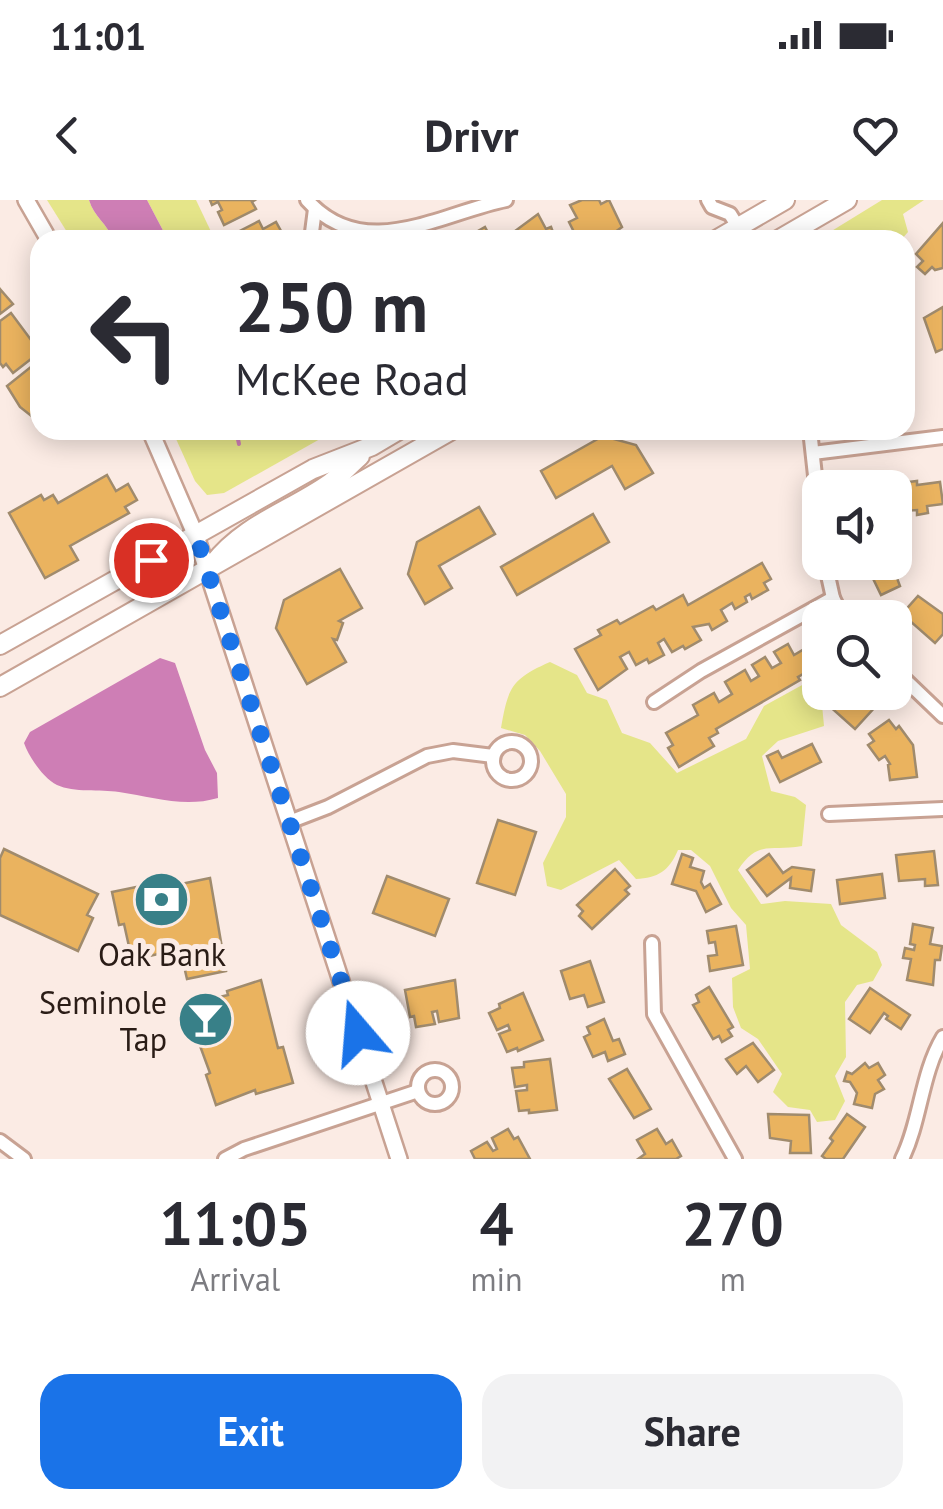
<!DOCTYPE html>
<html lang="en">
<head>
<meta charset="utf-8">
<style>
  :root { --surface:#fff; --page:#f2f2f3; --text:#2b2b33; --muted:#7c7c81; --accent:#1a73e8 }
  body { margin:0; font-family:"PT Sans",sans-serif; background:var(--page); color:var(--text); height:100vh; display:flex; flex-direction:column; font-size:38px; white-space:nowrap }
  * { box-sizing:border-box; margin:0 }
  p { font-size:32px; color:var(--muted) }
  .icon { flex:none; width:55px; height:55px; fill:none; stroke:currentColor; stroke-width:2; stroke-linecap:round; stroke-linejoin:round }
  .map { position:relative; height:959px; overflow:hidden }
  .panel { display:flex; flex-direction:column; background:var(--surface); flex:1 }
  .panel>* { flex:none }
  .hud { position:absolute; left:30px; top:30px; width:885px; height:210px; border-radius:30px; box-shadow:0 5px 25px #0003; background:#fff; color:var(--text); overflow:hidden }
  .tools { position:absolute; left:802px; top:270px; display:grid; gap:20px }
  .tools a { display:grid; place-items:center; width:110px; height:110px; border-radius:20px; background:var(--surface); box-shadow:0 5px 25px #0003; font-size:50px }
  .pin { position:absolute; display:grid; place-items:center; width:85px; height:85px; color:#fff; margin:-42px; border:5px solid #fff; border-radius:50%; box-shadow:0 2px 10px #0007 }
  .me { position:absolute; width:110px; margin:-55px; rotate:342deg; stroke-linejoin:round; filter:drop-shadow(0 0 8px #0008) }
  .turn { display:flex; align-items:center; gap:35px; height:210px; padding:0 40px; font-size:45px }
  .turn .icon { width:130px; height:130px; stroke-width:2.5 }
  .turn b { display:block; font-size:70px; line-height:85px }
  .eta { display:flex; justify-content:space-evenly; align-items:center; height:170px; text-align:center }
  .eta b { font-size:60px; font-weight:700; line-height:70px }
  .primary-button { display:flex; gap:20px; margin-top:auto; padding:20px 40px }
  .primary-button a { flex:1; height:115px; border-radius:30px; background:var(--accent); color:#fff; font-size:40px; font-weight:700; line-height:115px; text-align:center }
  .primary-button a+a { background:var(--page); color:var(--text) }
  .status { display:flex; justify-content:space-between; align-items:center; height:70px; padding:0 50px; background:var(--surface); direction:ltr }
  .status svg { height:28px; fill:currentColor }
  header { display:flex; justify-content:space-between; align-items:center; height:130px; padding:0 40px; background:var(--surface); font-size:45px; font-weight:700 }
  .map>svg:first-child { display:block }
  .green { fill:#e5e589 }
  .water { fill:#ce7eb5 }
  .lines { fill:none; stroke-linecap:round; stroke-linejoin:round }
  .stream { stroke:#ce7eb5; stroke-width:4 }
  .building { fill:#eab35f; stroke:#a08b6d; stroke-width:2.5 }
  .minor-casing { stroke:#c8a293; stroke-width:18 }
  .tertiary-casing { stroke:#c8a293; stroke-width:20 }
  .secondary-casing { stroke:#c8a293; stroke-width:22 }
  .minor { stroke:#fff; stroke-width:12 }
  .tertiary { stroke:#fff; stroke-width:15 }
  .secondary { stroke:#fff; stroke-width:18 }
  .route { stroke:#1a73e8; stroke-width:18; stroke-dasharray:0 32.4 }
  .labels { text-anchor:middle; dominant-baseline:central; stroke-width:10; stroke-linejoin:round; paint-order:stroke }
  .poi-label { font-size:32px; fill:#2a1c16; stroke:#fbebe4 }
</style>
</head>
<body>
<div class="status"><b>11:01</b><svg viewBox="0 0 49 12"><path d="M0 12V9h3v3zM5 12V6h3v6zM10 12V3h3v9zM15 12V0h3v12zM26 1h20v11H26zM47 4h2v5h-2z"/></svg></div>
<header><svg class="icon" aria-label="back" viewBox="0 0 24 24"><path d="M15 5l-7 7 7 7"/></svg>Drivr<svg class="icon" aria-label="heart" viewBox="0 0 24 24"><path d="M12 20l-8-8c-3-5 5-10 8-4 3-6 11-1 8 4z"/></svg></header>
<div class="map">
<svg width="943" height="959" viewBox="0 0 943 959">
  <rect width="100%" height="100%" fill="#fbebe4"/>
  <g class="green">
    <path d="M47,0H89C94,17 108,24 113,40H72Z"/>
    <path d="M147,0H196L215,40H168Z"/>
    <path d="M882,0H924L903,14L908,32L901,40H817Z"/>
    <path d="M172,230H336L224,293L207,295L195,281Z"/>
    <path d="M550,462L577,475L587,493L607,500L622,533L650,543L677,573L746,539L764,506L804,484L816,483L821,494L824,526L778,541L762,556L771,591L795,597L806,605L802,646C771,652 758,639 738,670L761,704L785,701L831,704L841,725L877,752L882,765L873,781L857,785L845,802L846,857L835,876L845,901L835,920L817,922L810,910L788,907L773,892L782,874L758,839L741,828L733,807L732,778L750,769L746,725L731,708L710,666L691,650H678C669,671 658,678 636,679L619,660L561,690L547,686L543,663L566,617V594L540,551L525,535L501,528C508,488 511,479 550,462Z"/>
  </g>
  <g class="water">
    <path d="M89,0H147L168,40H113C108,24 94,17 89,0Z"/>
    <path d="M160,458L175,463L205,550L217,573L218,598C184,608 153,597 119,592C100,589 74,593 57,585C43,578 29,557 24,543L30,532Z"/>
  </g>
  <g class="lines">
    <path class="stream" d="M236,230L239,244"/>
  </g>
  <g class="building">
    <path d="M210,0H255L252,2L256,9L224,25L218,12L222,10L218,2L212,5Z"/>
    <path d="M582,0H599L601,4L609,0L622,27L604,40H578L569,22L577,18L570,5Z"/>
    <path d="M538,14L546,29L551,27L556,40H515L511,34Z"/>
    <path d="M259,21L263,29L276,22L286,40H228L226,38Z"/>
    <path d="M943,23V68L935,70L932,67L925,74L917,67L923,61L916,54Z"/>
    <path d="M485,27L492,40H470L469,36Z"/>
    <path d="M0,89L13,104L0,114Z"/>
    <path d="M943,107V149L936,152L924,118Z"/>
    <path d="M11,113L40,152L13,173L6,164L3,167L0,163V121Z"/>
    <path d="M37,162L40,167L39,222L20,207L7,186Z"/>
    <path d="M603,236L636,245L653,273L625,289L612,266L556,298L541,271Z"/>
    <path d="M107,275L116,291L128,284L137,300L125,307L129,313L70,346L78,360L45,378L9,313L41,295L44,300L53,295L58,303Z"/>
    <path d="M917,281V285L940,282L943,304L927,306L928,313L917,315V310L904,311L900,283Z"/>
    <path d="M479,307L495,334L439,366L452,388L425,404L408,374L417,342Z"/>
    <path d="M593,314L609,342L517,395L501,367Z"/>
    <path d="M865,362H891L900,386L881,395Z"/>
    <path d="M762,363L771,379L764,383L768,390L752,399L750,394L745,397L747,402L735,409L732,403L721,410L727,421L712,430L709,424L693,427L701,440L685,449L683,446L672,452L664,439L658,443L664,455L649,463L647,459L636,465L629,452L620,457L627,469L598,490L575,449L601,435L598,430L617,420L620,424L653,406L656,410L683,395L688,405Z"/>
    <path d="M340,369L362,408L339,421L343,423L337,440L333,439L346,462L307,484L276,428L284,400Z"/>
    <path d="M918,396L943,414V434L935,443L902,414Z"/>
    <path d="M788,444L794,455L806,448L817,466L798,477L800,480L716,529L718,533L709,538L714,546L679,567L668,548L673,545L666,533L698,515L693,505L714,493L719,502L732,494L725,482L745,470L751,481L759,476L752,465L765,457L772,468L781,463L774,452Z"/>
    <path d="M838,492H858L875,507L855,529L827,504Z"/>
    <path d="M889,520L896,529L899,526L913,545L917,577L890,580L888,565L890,564L885,556L879,560L868,545L874,541L869,534Z"/>
    <path d="M812,544L821,562L780,582L767,556L778,551L782,558Z"/>
    <path d="M498,620L536,632L515,695L477,683Z"/>
    <path d="M4,649L98,694L87,715L93,718L78,751L0,715V658Z"/>
    <path d="M934,651L938,685L925,686V679L899,681L896,655Z"/>
    <path d="M682,654L693,658L690,667L704,671L701,682L704,688L710,684L721,704L706,712L696,691L672,684Z"/>
    <path d="M769,654L783,673L792,667L814,670L811,691L790,688L791,678L767,696L747,670Z"/>
    <path d="M615,669L630,686L625,690L629,694L592,729L579,716L583,711L577,705Z"/>
    <path d="M882,674L885,698L840,704L837,680Z"/>
    <path d="M387,676L449,699L435,736L373,713Z"/>
    <path d="M210,678L226,771L187,779L180,749L132,760L124,724L119,725L112,692L146,685L147,691Z"/>
    <path d="M913,724L933,728L930,744L942,746L940,760H935L933,785L907,780L911,759L903,758L905,748L914,750L915,745L910,744Z"/>
    <path d="M736,726L743,765L710,771L708,756L717,755L715,742L709,743L707,731Z"/>
    <path d="M590,761L604,802L588,807L584,795L570,799L561,771Z"/>
    <path d="M261,780L278,848L283,847L293,883L256,894L255,890L216,905L206,875L210,873L185,805L228,795L227,791Z"/>
    <path d="M455,780L459,818L439,822L437,811L432,812L435,824L416,827L414,816L410,817L405,790Z"/>
    <path d="M709,787L733,827L728,830L732,836L722,842L719,836L713,839L693,805L699,802L696,795Z"/>
    <path d="M870,788L910,815L901,829L886,819L888,816L884,813L870,833L849,819Z"/>
    <path d="M523,793L543,840L518,851L517,848L507,852L499,834L510,830L508,825L497,830L489,813L500,808L499,804Z"/>
    <path d="M604,819L613,841L619,839L625,854L608,861L605,852L593,857L584,837L590,834L587,827Z"/>
    <path d="M753,843L774,870L758,882L746,866L737,874L726,859Z"/>
    <path d="M550,859L557,910L529,913V910L519,911L516,891L527,890V885L515,887L512,868L524,867V862Z"/>
    <path d="M865,863L869,868L878,863L885,875L878,880L884,889L875,894L872,908L854,904L857,893L850,882L844,881L847,872L852,874Z"/>
    <path d="M627,869L651,909L634,918L609,879Z"/>
    <path d="M768,914L809,915L811,953H790L791,941L770,938Z"/>
    <path d="M847,914L865,927L843,959H826L822,956L833,941L830,938Z"/>
    <path d="M508,929L514,939L518,937L530,959H475L471,951L487,942L493,951L497,949L492,938Z"/>
    <path d="M657,929L666,944L672,940L681,956L676,959H638L645,954L637,940Z"/>
  </g>
  <g class="lines">
    <defs>
      <g id="minor">
        <path d="M307,0C364,64 441,13 506,0"/>
        <path d="M708,0L712,7L730,14L746,40"/>
        <path d="M311,40L315,9"/>
        <path d="M810,230L820,321"/>
        <path d="M813,253L943,237"/>
        <path d="M825,362L833,398L843,418"/>
        <path d="M895,470L943,516"/>
        <path d="M654,502L701,471L833,398"/>
        <circle cx="512" cy="561" r="19"/>
        <path d="M829,614L943,609"/>
        <path d="M289,622L328,607L427,556L453,551L493,556"/>
        <path d="M652,743L654,814L735,959"/>
        <circle cx="435" cy="887" r="17"/>
        <path d="M0,941L24,959"/>
        <path d="M225,959L244,949L418,891"/>
        <path d="M902,959C921,920 921,874 943,837"/>
      </g>
      <g id="tertiary">
        <path d="M26,0L49,40"/>
        <path d="M150,230L196,336L399,959"/>
      </g>
      <g id="secondary">
        <path d="M716,40L785,0"/>
        <path d="M778,40L847,0"/>
        <path d="M213,364C244,324 290,311 330,283C341,275 350,265 360,256"/>
        <path d="M0,445L313,269L372,246L399,230"/>
        <path d="M0,487L452,230"/>
      </g>
    </defs>
    <use href="#minor" class="minor-casing"/>
    <use href="#tertiary" class="tertiary-casing"/>
    <use href="#secondary" class="secondary-casing"/>
    <use href="#minor" class="minor"/>
    <use href="#tertiary" class="tertiary"/>
    <use href="#secondary" class="secondary"/>
  </g>
  <g class="lines">
    <path class="route" d="M151,360L196,336L358,833"/>
  </g>
  <defs>
    <symbol id="bank-disc" viewBox="-11 -11 22 22"><circle r="9.5" fill="#388088" stroke="#fbebe4"/><path d="M-6-4H6V4H-6ZM0-2.3a2.3 2.3 0 1 0 0 4.6a2.3 2.3 0 1 0 0-4.6Z" fill="#fff"/></symbol>
    <symbol id="bar-disc" viewBox="-11 -11 22 22"><circle r="9.5" fill="#388088" stroke="#fbebe4"/><path d="M-6-5H6L.8 .8V4.5H3.5V6h-7V4.5H-.8V.8Z" fill="#fff"/></symbol>
  </defs>
  <g fill-rule="evenodd">
    <use href="#bank-disc" x="130" y="668" width="63" height="63"/>
    <use href="#bar-disc" x="174" y="788" width="63" height="63"/>
  </g>
  <g class="labels">
    <g class="poi-label">
      <text x="162" y="754">Oak Bank</text>
      <text x="167" y="802" text-anchor="end">Seminole<tspan x="167" dy="37">Tap</tspan></text>
    </g>
  </g>
</svg>
<div class="tools">
<a><svg class="icon" aria-label="sound" viewBox="0 0 24 24"><path d="M4 9h4l5-4v14l-5-4H4zM17 9q2 3 0 6"/></svg></a>
<a><svg class="icon" aria-label="search" viewBox="0 0 24 24"><circle cx="10" cy="10" r="6"/><path d="M15 15l6 6"/></svg></a>
</div>
<div class="pin" style="left:151px;top:360px;background:#d93025"><svg class="icon" aria-label="arrive" viewBox="0 0 24 24"><path d="M6 21V4h12l-3 4 3 4H6"/></svg></div>
<svg class="me" style="left:358px;top:833px" viewBox="-20 -20 40 40"><circle r="19" fill="#fff"/><path d="M0-13L10 11 0 6-10 11z" fill="#1a73e8"/></svg>
<div class="hud">
<div class="turn"><svg class="icon" aria-label="left" viewBox="0 0 24 24"><path d="M17 20v-9H6M10 6l-5 5 5 5"/></svg><div><b>250 m</b>McKee Road</div></div>
</div>
</div>
<section class="panel">
<div class="eta">
<div><b>11:05</b><p>Arrival</p></div>
<div><b>4</b><p>min</p></div>
<div><b>270</b><p>m</p></div>
</div>
<div class="primary-button"><a>Exit</a><a>Share</a></div>
</section>
</body>
</html>
